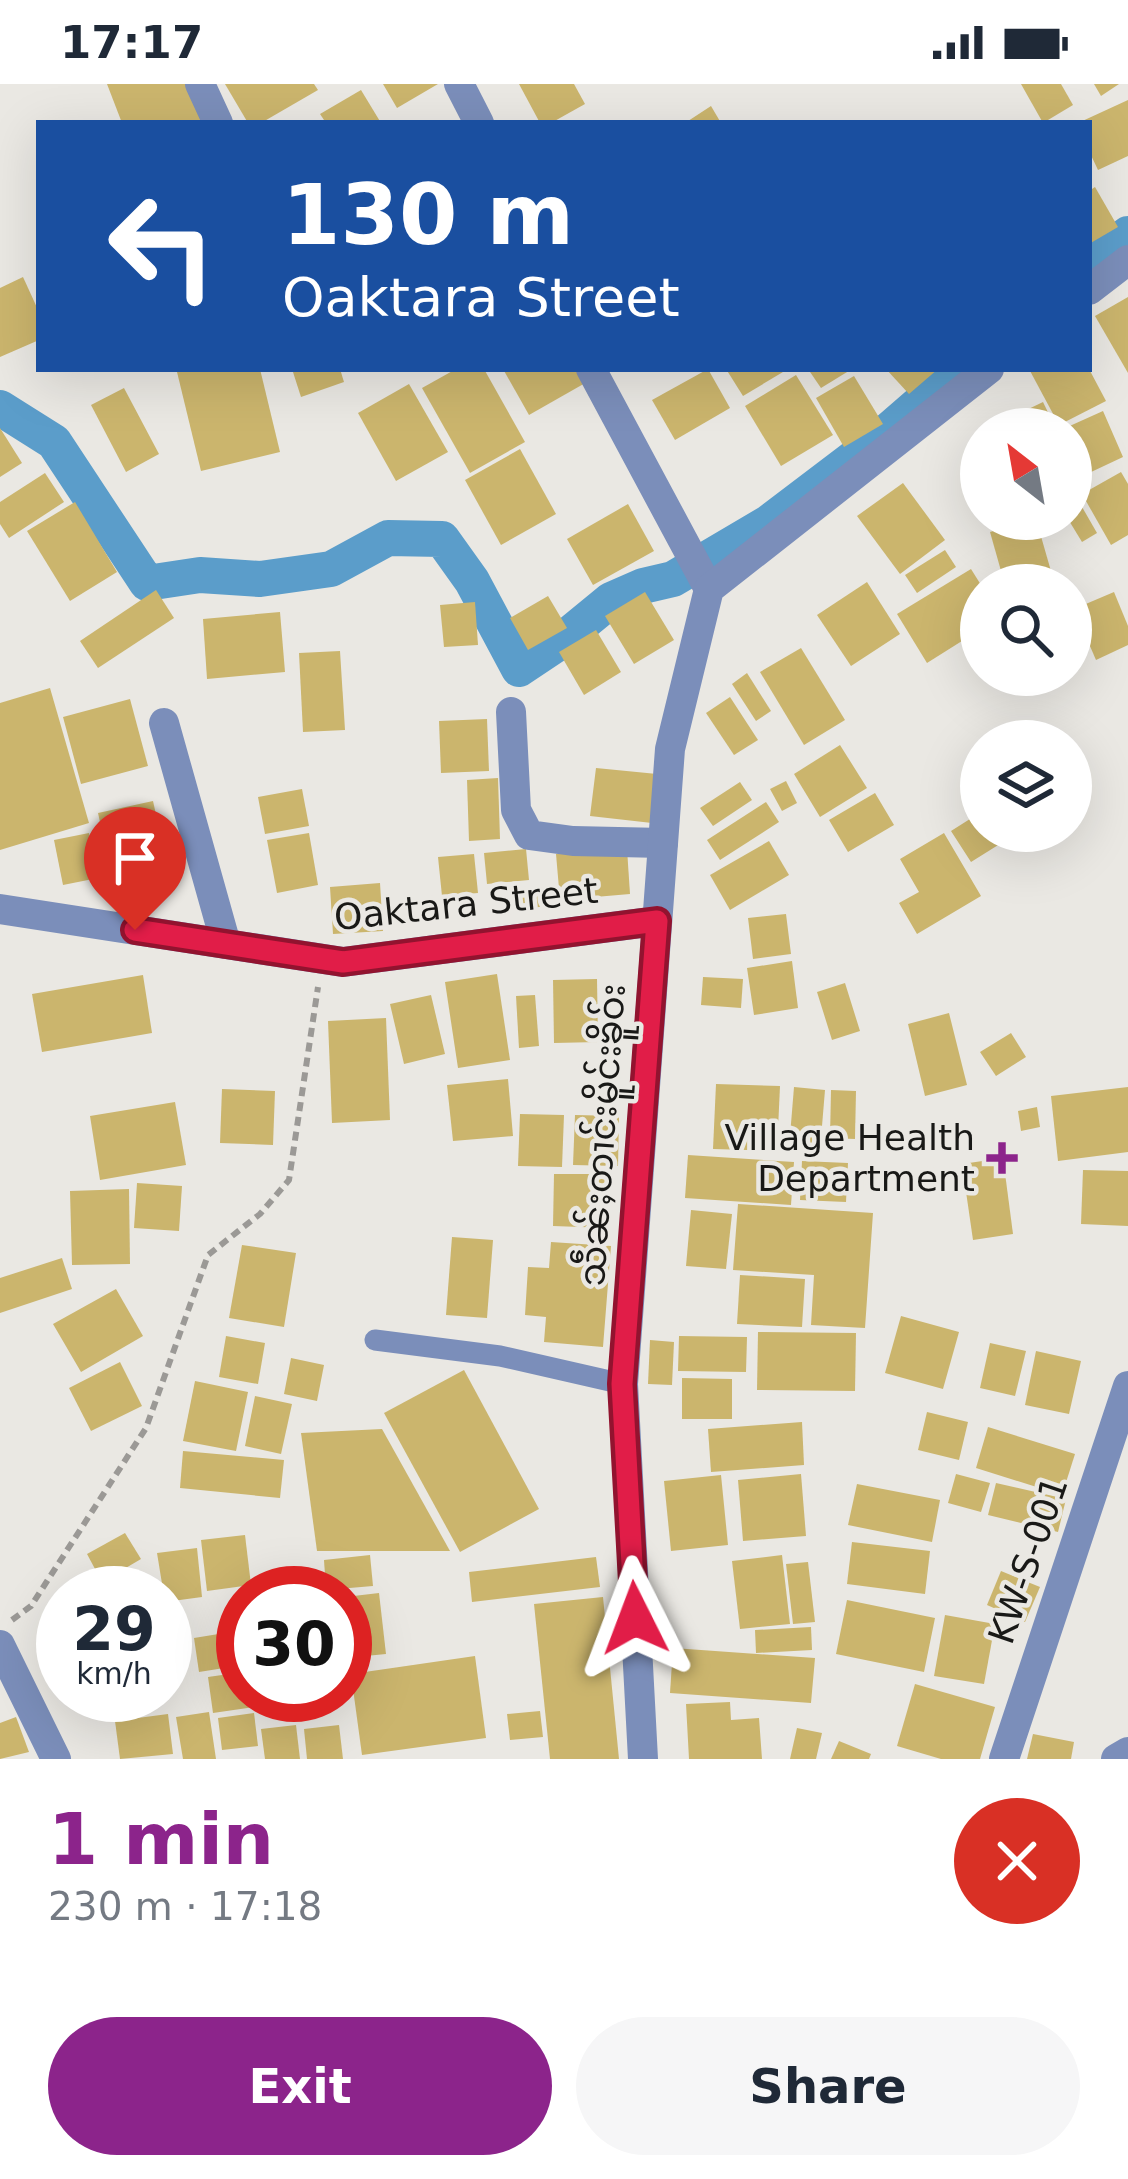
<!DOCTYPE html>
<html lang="en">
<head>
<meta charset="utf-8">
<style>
  :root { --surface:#fff; --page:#f6f6f7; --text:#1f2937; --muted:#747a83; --accent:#8c248b }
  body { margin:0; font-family:"DejaVu Sans","Noto Sans Myanmar",sans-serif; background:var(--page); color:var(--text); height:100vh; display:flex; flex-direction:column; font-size:45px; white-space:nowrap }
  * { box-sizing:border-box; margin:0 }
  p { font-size:39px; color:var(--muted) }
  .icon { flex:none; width:66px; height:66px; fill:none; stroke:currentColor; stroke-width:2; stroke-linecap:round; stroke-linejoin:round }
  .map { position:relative; height:1675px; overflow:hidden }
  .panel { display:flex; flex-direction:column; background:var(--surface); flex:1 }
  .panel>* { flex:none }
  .hud { position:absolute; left:36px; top:36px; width:1056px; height:252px; border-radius:0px; box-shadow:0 12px 48px #0002; background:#1a4fa0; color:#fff; overflow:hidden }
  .needle { width:78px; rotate:329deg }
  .fabs { position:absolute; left:960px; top:324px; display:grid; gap:24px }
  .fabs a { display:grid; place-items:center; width:132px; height:132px; border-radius:50%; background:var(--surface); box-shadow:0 12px 48px #0002; font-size:60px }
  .speed { position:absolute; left:36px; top:1482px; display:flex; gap:24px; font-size:60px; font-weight:700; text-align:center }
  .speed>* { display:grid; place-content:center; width:156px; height:156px; border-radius:50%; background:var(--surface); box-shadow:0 12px 48px #0002; line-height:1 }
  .speed small { font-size:30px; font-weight:400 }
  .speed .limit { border:18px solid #d22; background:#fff; color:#111 }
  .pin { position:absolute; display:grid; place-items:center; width:102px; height:102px; color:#fff; margin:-123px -51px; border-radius:50% 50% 50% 0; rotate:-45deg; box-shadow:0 0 12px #0007 }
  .pin .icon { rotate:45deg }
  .me { position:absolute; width:132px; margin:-66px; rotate:357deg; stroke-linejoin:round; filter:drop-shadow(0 0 9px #0008) }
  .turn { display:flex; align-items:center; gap:42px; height:252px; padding:0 48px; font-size:54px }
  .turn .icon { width:156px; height:156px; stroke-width:2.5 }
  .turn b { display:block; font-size:84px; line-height:102px }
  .round { display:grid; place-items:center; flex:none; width:126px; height:126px; border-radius:63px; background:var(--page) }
  .overview { display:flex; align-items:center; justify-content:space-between; height:204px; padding:0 48px }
  h1 { font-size:72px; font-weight:700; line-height:90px; color:var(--accent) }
  .button { display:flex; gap:24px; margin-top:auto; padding:24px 48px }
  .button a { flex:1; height:138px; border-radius:72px; background:var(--accent); color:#fff; font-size:48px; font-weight:700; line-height:138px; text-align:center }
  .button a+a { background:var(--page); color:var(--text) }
  .status { display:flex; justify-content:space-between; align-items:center; height:84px; padding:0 60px; background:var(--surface); direction:ltr }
  .status svg { height:33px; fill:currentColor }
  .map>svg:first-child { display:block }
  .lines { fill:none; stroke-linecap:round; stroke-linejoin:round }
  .canal { stroke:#5b9dca; stroke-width:36 }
  .building { fill:#cbb56d }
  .path { stroke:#9b9996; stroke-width:6; stroke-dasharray:9 6; stroke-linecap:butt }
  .service { stroke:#7b8eba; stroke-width:21 }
  .minor { stroke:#7b8eba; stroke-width:30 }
  .route-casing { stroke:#92132f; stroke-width:30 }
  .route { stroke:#e11d48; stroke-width:21 }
  .poi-dot { fill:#8c248b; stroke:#eae8e3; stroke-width:4.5 }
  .labels { text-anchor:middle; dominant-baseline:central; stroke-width:9; stroke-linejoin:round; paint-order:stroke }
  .street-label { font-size:36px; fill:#191917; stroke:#eae8e3 }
  .poi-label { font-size:36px; fill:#191917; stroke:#eae8e3; text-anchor:end }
</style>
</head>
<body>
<div class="status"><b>17:17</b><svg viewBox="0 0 49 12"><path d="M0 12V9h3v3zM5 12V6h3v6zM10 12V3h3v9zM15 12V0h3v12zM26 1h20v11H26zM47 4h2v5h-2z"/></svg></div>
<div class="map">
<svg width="1128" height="1675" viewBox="0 0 1128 1675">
  <rect width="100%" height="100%" fill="#eae8e3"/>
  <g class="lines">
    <g class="canal">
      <path d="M1089,180L1128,150"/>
      <path d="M0,324L54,358L147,499L200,491L260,495L331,485L388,454L442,455L472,497L519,585L561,557L611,516L643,502L673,495L768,439L876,357L959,285"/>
    </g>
  </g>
  <g class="building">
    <path d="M107,0H188L203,37L122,39Z"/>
    <path d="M225,0H314L318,6L261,39H248Z"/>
    <path d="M383,0H438L397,24Z"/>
    <path d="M519,0H574L585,20L551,39H540Z"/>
    <path d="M1021,0H1061L1073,21L1043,39Z"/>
    <path d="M1094,0H1119L1101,12Z"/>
    <path d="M361,6L381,39H326L320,30Z"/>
    <path d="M1128,16V72L1098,86L1089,67V39H1078Z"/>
    <path d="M711,22L721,39H685Z"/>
    <path d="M1095,103L1118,143L1089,160V107Z"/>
    <path d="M23,193L39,228V256L0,273V204Z"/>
    <path d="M1128,213V289L1095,232Z"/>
    <path d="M187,285H260L280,368L201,387L177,288Z"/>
    <path d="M292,285H340L344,298L301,313Z"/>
    <path d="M456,285H484L525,358L470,389L422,304Z"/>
    <path d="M503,285H580L587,298L529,331Z"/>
    <path d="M708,285L730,324L675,356L652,316Z"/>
    <path d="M726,285H788L743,312Z"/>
    <path d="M808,285H852L821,304Z"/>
    <path d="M886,285H938L909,310Z"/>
    <path d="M1029,285H1089L1106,317L1059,341Z"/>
    <path d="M796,291L833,351L781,382L745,322Z"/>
    <path d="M854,292L883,340L844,363L816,314Z"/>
    <path d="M409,300L448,368L396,397L358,329Z"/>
    <path d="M124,304L159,370L126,388L91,321Z"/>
    <path d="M1043,318L1056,345H1001L999,339Z"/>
    <path d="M1103,327L1123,373L1089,389L1071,345H1063Z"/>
    <path d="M0,344L22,379L0,393Z"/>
    <path d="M520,365L556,430L501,461L465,396Z"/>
    <path d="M1121,388L1128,400V451L1111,461L1082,410Z"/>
    <path d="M45,389L64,418L9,454L0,440V418Z"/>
    <path d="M903,399L945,456L900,490L857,432Z"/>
    <path d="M1078,416L1097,449L1082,458L1068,435L1071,420Z"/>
    <path d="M75,418L117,488L70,517L27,447Z"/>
    <path d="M628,420L654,467L593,501L567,455Z"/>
    <path d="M1036,435L1055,501H1005L990,448Z"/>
    <path d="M945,466L956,483L917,509L905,491Z"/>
    <path d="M971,485L981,501V545L927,579L897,530Z"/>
    <path d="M867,498L900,550L851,582L817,531Z"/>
    <path d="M156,506L174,534L98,584L80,557Z"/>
    <path d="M645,508L674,556L634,580L605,532Z"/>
    <path d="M1114,508L1128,542V561L1096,576L1074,525Z"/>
    <path d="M548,512L567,544L528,566L510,534Z"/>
    <path d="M475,518L478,561L444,563L440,521Z"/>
    <path d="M280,528L285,588L207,595L203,535Z"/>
    <path d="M596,546L621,588L584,611L559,568Z"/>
    <path d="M801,564L845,636L804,661L760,588Z"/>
    <path d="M340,567L345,646L303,648L299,569Z"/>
    <path d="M747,589L771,627L756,637L732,600Z"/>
    <path d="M50,604L89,739L0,766V619Z"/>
    <path d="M730,613L758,656L734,671L706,629Z"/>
    <path d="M130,615L148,682L81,700L63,633Z"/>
    <path d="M487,635L489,687L441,689L439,637Z"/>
    <path d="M840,661L867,704L820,733L794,690Z"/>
    <path d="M596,684L657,690L652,739L590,732Z"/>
    <path d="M498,694L500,755L469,757L467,696Z"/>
    <path d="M786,697L797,719L782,727L770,705Z"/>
    <path d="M740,698L752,716L713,742L700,724Z"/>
    <path d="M302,705L309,742L265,750L258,713Z"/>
    <path d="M875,709L894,741L848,768L829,736Z"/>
    <path d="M153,717L173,808L118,820L98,729Z"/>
    <path d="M766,718L779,738L720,776L707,756Z"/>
    <path d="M981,728V747H1007L1011,753L971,778L951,747Z"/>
    <path d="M89,749L98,794L63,801L54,756Z"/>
    <path d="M309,749L318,801L277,809L267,756Z"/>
    <path d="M944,749L981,812L917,850L899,819L919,808L900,775Z"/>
    <path d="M769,757L789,791L730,826L710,791Z"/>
    <path d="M526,765L529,796L487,800L484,769Z"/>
    <path d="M627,765L630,810L560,816L556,770Z"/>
    <path d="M474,770L478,809L442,812L438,773Z"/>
    <path d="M380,799L383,847L333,850L330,803Z"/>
    <path d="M542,804L544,822L518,827L515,808Z"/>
    <path d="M786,830L791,870L753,875L748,834Z"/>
    <path d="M792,877L798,924L754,931L747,884Z"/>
    <path d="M497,890L510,976L458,984L445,898Z"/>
    <path d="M143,891L152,949L42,968L32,910Z"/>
    <path d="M703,893L743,895L741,924L701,921Z"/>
    <path d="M597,895L598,958L554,959L553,896Z"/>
    <path d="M845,899L860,947L832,956L817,908Z"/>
    <path d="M431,911L445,970L404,980L390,920Z"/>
    <path d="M535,911L539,962L519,964L516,912Z"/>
    <path d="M949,929L967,1001L925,1012L908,940Z"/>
    <path d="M386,934L390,1036L332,1039L328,937Z"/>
    <path d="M1011,949L1026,973L996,992L980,968Z"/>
    <path d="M508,995L513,1052L453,1057L447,1001Z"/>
    <path d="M716,1000L780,1002L777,1067L713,1065Z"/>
    <path d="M794,1003L825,1006L820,1066L789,1064Z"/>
    <path d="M1128,1003V1068L1058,1077L1051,1012Z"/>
    <path d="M222,1005L275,1007L273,1061L220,1059Z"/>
    <path d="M831,1006L856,1007L855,1055L830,1054Z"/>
    <path d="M175,1018L186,1081L100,1096L90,1032Z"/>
    <path d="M1037,1023L1040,1043L1021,1047L1018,1027Z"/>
    <path d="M520,1030L564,1031L562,1083L518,1082Z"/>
    <path d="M575,1031L619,1032L618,1082L573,1081Z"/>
    <path d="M688,1071L794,1078L791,1121L685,1114Z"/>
    <path d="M1003,1074L1013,1150L973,1156L962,1080Z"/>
    <path d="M802,1077L848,1079L846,1118L800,1116Z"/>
    <path d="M1083,1086L1128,1087V1142L1081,1140Z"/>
    <path d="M554,1090H609L608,1144L553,1142Z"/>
    <path d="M137,1099L182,1102L179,1147L134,1144Z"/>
    <path d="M129,1105L130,1180L72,1181L70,1107Z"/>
    <path d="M738,1120L873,1129L865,1244L811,1241L814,1191L733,1186Z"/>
    <path d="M691,1126L732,1130L726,1185L686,1182Z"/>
    <path d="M452,1153L493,1156L487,1234L446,1231Z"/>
    <path d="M551,1158L611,1162L603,1263L544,1258L546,1233L525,1231L528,1183L549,1184Z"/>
    <path d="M242,1161L296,1169L284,1243L229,1234Z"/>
    <path d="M62,1174L72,1205L0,1229V1194Z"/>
    <path d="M740,1191L805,1195L802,1243L737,1240Z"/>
    <path d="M116,1205L143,1252L81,1288L53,1240Z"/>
    <path d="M901,1232L959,1248L943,1305L885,1289Z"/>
    <path d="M758,1248L856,1249L855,1307L757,1306Z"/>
    <path d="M226,1252L265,1259L258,1300L219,1293Z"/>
    <path d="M679,1252L747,1253L746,1288L678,1287Z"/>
    <path d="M650,1256L674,1258L672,1301L648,1300Z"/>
    <path d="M990,1259L1026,1267L1015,1312L980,1304Z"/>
    <path d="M1036,1267L1081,1277L1069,1330L1025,1321Z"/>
    <path d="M291,1274L324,1281L317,1317L284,1310Z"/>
    <path d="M120,1278L142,1322L91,1347L69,1304Z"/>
    <path d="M464,1286L539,1425L460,1468L384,1329Z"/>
    <path d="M682,1294L732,1295V1335H682Z"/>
    <path d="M195,1297L248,1308L236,1367L183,1357Z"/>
    <path d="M255,1312L292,1320L281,1370L245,1362Z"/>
    <path d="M927,1328L968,1338L959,1376L918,1366Z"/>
    <path d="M802,1338L804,1381L711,1388L708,1345Z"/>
    <path d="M988,1343L1075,1370L1062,1411L976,1384Z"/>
    <path d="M382,1345L450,1467H317L301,1349Z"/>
    <path d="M183,1367L284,1376L280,1414L180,1404Z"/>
    <path d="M801,1390L806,1452L743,1457L738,1396Z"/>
    <path d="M956,1390L990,1399L981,1428L948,1419Z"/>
    <path d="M721,1391L728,1461L671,1467L664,1397Z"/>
    <path d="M996,1399L1066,1415L1058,1448L988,1431Z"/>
    <path d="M857,1400L940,1416L932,1458L848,1441Z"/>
    <path d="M125,1449L141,1475L102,1498L87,1470Z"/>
    <path d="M245,1451L251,1501L207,1507L201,1456Z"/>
    <path d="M852,1458L930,1467L925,1510L847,1500Z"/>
    <path d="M197,1464L202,1513L165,1518L157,1469Z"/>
    <path d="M370,1471L373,1502L326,1506L324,1476Z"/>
    <path d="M782,1471L790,1540L740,1545L732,1477Z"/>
    <path d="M596,1473L600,1503L472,1518L469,1488Z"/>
    <path d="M808,1478L815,1538L793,1540L786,1480Z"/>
    <path d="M1001,1487L1040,1503L1025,1538L987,1521Z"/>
    <path d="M379,1509L386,1570L345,1574V1513Z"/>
    <path d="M603,1513L619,1675H550L534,1520Z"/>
    <path d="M847,1516L935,1534L924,1588L836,1570Z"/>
    <path d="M945,1531L995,1540L984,1600L934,1592Z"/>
    <path d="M811,1543L812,1566L756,1569L755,1546Z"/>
    <path d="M243,1546V1581L199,1588L194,1554Z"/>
    <path d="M673,1564L815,1574L811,1619L670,1609Z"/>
    <path d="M475,1572L486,1654L362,1671L351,1590Z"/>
    <path d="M243,1588V1611H289L290,1618L213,1629L208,1593Z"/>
    <path d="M915,1600L995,1623L980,1675H941L897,1662Z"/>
    <path d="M730,1618L731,1636L759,1634L762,1675H689L686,1620Z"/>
    <path d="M540,1627L543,1653L510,1656L507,1630Z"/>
    <path d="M209,1628L216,1675H183L176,1633Z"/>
    <path d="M254,1629L258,1662L222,1666L218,1634Z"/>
    <path d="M168,1630L173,1670L120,1675L115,1637Z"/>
    <path d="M16,1633L29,1668L0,1675V1639Z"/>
    <path d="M296,1641L300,1675H265L261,1645Z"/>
    <path d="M339,1641L343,1675H307L304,1645Z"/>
    <path d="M797,1644L822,1649L816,1675H790Z"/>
    <path d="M1033,1650L1074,1658L1071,1675H1027Z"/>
    <path d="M839,1657L871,1670L869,1675H831Z"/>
  </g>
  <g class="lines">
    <path class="path" d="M12,1536L31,1522L146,1344L208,1171L260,1130L289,1096L318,903"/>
    <path class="service" d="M375,1256L500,1272L623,1300"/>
    <g class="minor">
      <path d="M200,0L218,39"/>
      <path d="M459,0L479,39"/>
      <path d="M1089,206L1128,176"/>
      <path d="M591,285L709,505"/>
      <path d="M511,628L516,726L529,751L573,757L663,759"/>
      <path d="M164,639L226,860"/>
      <path d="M0,825L343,878L657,837"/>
      <path d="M0,1561L56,1675"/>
      <path d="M643,1675L623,1300L670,665L709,505L989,285"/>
      <path d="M1004,1675L1128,1302"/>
      <path d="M1116,1675L1128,1668"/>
    </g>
  </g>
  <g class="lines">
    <defs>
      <path id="route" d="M135,846L343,878L657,837L622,1300L635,1534"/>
    </defs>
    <use href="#route" class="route-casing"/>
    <use href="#route" class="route"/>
  </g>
  <path class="poi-dot" d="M996 1056h12v12h12v12h-12v12h-12v-12h-12v-12h12z"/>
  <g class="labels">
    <g class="street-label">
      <text transform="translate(466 820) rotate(-6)">Oaktara Street</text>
      <text transform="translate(602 1051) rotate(-86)">သဵၼ်ႈတၢင်းမိူင်းၶိူဝ်း</text>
      <text transform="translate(1028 1476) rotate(-71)">KW-S-001</text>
    </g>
    <g class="poi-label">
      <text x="975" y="1053">Village Health<tspan x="975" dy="41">Department</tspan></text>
    </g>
  </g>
</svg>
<div class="fabs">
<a><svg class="needle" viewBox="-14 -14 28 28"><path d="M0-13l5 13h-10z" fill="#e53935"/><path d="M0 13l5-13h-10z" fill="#747a83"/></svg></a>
<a><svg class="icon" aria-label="search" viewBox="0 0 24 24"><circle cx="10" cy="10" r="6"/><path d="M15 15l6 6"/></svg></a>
<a><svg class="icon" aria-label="layers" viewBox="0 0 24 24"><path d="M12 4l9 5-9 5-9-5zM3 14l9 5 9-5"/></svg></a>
</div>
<div class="speed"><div>29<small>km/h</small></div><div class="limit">30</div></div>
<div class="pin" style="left:135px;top:846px;background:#d93025"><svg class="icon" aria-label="arrive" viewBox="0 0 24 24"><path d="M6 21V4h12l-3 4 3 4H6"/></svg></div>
<svg class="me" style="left:635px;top:1534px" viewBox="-20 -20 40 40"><path d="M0-17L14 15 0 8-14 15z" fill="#e11d48" stroke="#fff" stroke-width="4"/></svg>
<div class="hud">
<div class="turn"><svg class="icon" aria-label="left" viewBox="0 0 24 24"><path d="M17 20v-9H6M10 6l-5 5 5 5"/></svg><div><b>130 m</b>Oaktara Street</div></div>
</div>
</div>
<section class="panel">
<div class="overview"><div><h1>1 min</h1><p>230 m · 17:18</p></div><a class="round" style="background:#d93025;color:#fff"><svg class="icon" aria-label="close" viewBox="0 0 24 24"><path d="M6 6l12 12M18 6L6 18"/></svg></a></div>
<div class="button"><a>Exit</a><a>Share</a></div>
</section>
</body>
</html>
